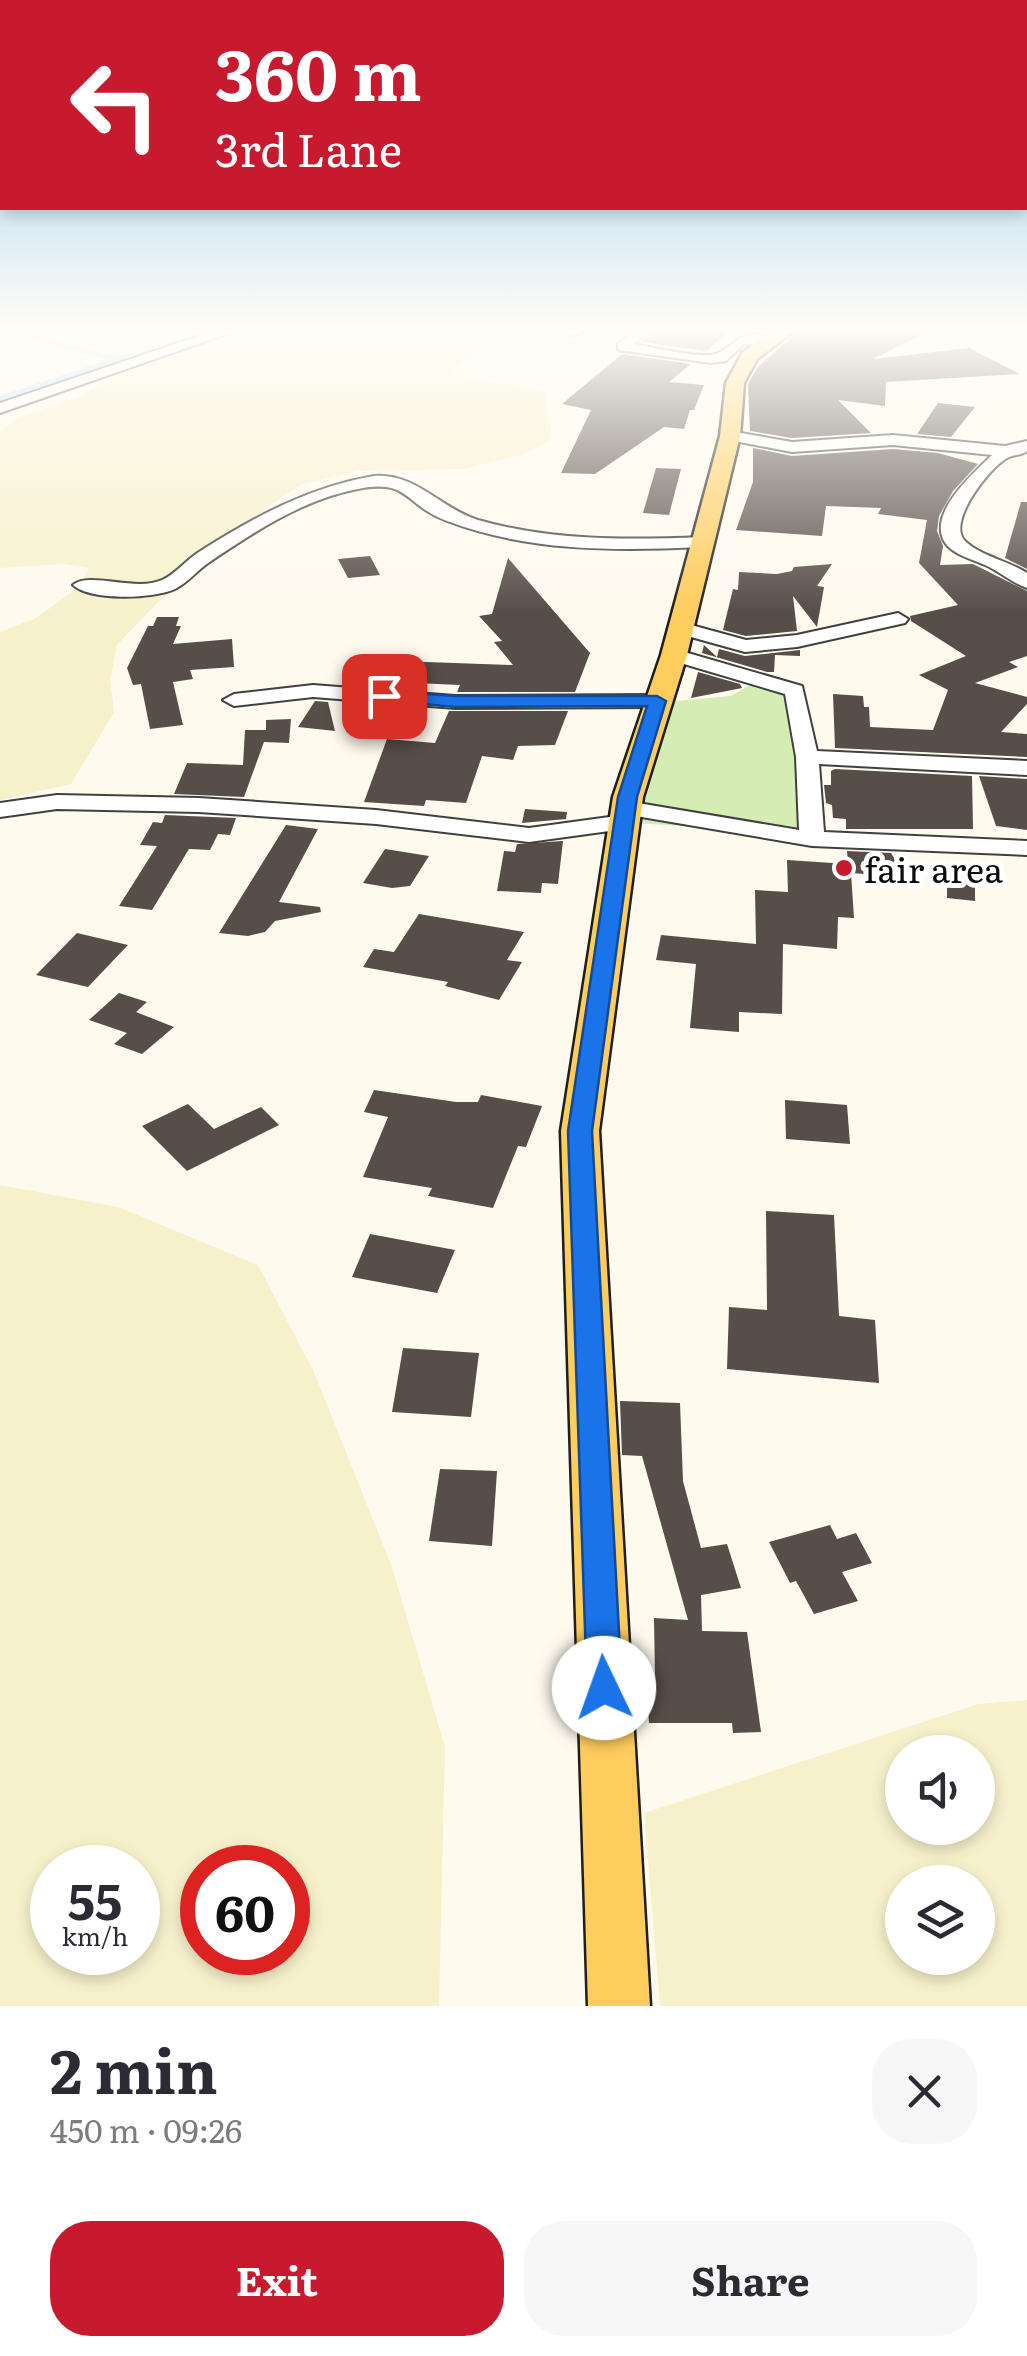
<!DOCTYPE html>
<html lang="en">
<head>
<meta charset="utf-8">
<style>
  :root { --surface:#fff; --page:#f7f7f7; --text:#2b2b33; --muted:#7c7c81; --accent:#c81a2f }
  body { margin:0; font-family:Literata,serif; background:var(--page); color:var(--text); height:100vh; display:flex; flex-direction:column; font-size:38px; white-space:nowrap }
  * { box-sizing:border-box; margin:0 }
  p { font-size:32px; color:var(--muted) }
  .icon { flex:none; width:55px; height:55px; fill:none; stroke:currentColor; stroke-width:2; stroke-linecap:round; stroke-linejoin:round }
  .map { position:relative; height:2006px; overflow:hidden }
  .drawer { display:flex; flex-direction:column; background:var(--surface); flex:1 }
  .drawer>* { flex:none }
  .top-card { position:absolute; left:0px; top:0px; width:1028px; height:210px; box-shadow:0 5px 15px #0003; background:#c81a2f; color:#fff; overflow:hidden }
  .tools { position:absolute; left:885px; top:1735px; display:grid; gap:20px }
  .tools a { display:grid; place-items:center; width:110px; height:110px; border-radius:50%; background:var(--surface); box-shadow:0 5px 15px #0003; font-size:50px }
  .speed { position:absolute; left:30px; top:1845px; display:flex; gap:20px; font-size:50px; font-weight:700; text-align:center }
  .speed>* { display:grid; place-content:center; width:130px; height:130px; border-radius:50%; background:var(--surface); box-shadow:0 5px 15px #0003; line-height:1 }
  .speed small { font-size:25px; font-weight:400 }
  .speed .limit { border:15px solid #d22; background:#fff; color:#111 }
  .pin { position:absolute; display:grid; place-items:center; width:85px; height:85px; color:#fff; margin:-42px; border-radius:20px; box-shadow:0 5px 15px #0006 }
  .me { position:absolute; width:110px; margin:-55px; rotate:357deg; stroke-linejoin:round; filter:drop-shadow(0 0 8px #0008) }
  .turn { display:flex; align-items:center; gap:35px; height:210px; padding:0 50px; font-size:45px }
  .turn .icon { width:130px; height:130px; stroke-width:2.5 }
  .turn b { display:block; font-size:70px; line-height:85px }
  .round { display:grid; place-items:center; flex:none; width:105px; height:105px; border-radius:40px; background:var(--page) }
  .head { display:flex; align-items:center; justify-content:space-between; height:170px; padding:0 50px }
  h1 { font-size:60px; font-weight:700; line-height:75px }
  .button { display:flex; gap:20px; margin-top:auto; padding:20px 50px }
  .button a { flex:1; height:115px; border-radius:40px; background:var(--accent); color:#fff; font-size:40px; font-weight:700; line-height:115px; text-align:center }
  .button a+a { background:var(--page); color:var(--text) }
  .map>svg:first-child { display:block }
  .farmland { fill:#f7f1cb; fill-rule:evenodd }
  .green { fill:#d5edb4 }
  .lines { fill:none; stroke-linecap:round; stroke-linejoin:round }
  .canal { fill:#aee3fb; fill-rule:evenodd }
  .building { fill:#574d49 }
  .minor-casing { stroke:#404040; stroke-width:4 }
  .major-casing { stroke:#1e1e1e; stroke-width:5 }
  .minor { fill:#fff; fill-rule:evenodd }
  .major { fill:#ffcc5e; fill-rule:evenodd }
  .route { fill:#1a73e8; stroke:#114b97; stroke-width:2.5 }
  .poi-dot { fill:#c81a2f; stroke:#fff; stroke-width:4 }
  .labels { text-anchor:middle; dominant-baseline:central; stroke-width:10; stroke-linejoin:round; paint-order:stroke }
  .poi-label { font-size:35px; fill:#0d0d0d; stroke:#fff; text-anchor:start }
</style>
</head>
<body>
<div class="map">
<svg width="1027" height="2006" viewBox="0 0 1027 2006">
  <rect width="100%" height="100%" fill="#fffaee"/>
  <g class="farmland">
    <path d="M250,331H502L452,371L466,378L544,390L552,439L525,454L462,469L357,471L302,484L268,507L156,604L117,645L110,679L114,712L71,784L0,800V632L36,618L79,587L89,568L61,564L0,568V432L19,418L77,397L107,380L175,353Z"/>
    <path d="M0,1185L118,1207L258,1265L314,1372L392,1567L445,1747L439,2006H0ZM52,1868H138V1952H52ZM202,1868H288V1952H202Z"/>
    <path d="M1027,1700V2006H660L644,1813L978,1704ZM902,1752H978V1828H902ZM902,1882H978V1958H902Z"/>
  </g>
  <path class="green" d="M750,685H768L790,694L799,758L797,832L632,823L665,702L731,696Z"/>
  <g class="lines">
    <path class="canal" d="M0,331C37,331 99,358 124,355C156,350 183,331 216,331L0,406V396L107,360Z"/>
  </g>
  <g class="building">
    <path d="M652,331H730L706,351L642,342Z"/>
    <path d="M798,331H929L873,359L969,348L1020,374L886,382L885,406L838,400L871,433L792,438L750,431L748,384L757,368Z"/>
    <path d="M622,354L691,364L669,382L704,385L694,410H690L684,429L664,427L595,474L561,473L591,410L562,404Z"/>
    <path d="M938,403L975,407L951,437L917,434Z"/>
    <path d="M753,448L792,456L893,449L938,453L978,464L953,491L939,516L937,531L943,546L940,565L973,564L1027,591V656L1009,662L1018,667L975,683L1027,697V704L1001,732L1027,734V757L835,748L833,694L863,696L864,707H869L870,727L933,730L948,690L919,675L966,656L911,621L910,616L958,605L919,563L927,520L878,514L881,508L826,506L822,536L736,530L753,482Z"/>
    <path d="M656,468L681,469L669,515L643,513Z"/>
    <path d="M1021,502H1027V569L1005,558Z"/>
    <path d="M370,556L380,575L348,578L338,559Z"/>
    <path d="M508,558L590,653L575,692H457L460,685L414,683L412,689L362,685L371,660L513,665L494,642L502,641L479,616L492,614Z"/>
    <path d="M832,564L817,586L824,587L817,627L793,596L797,631L746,636L723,630L733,589L738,590L739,572L777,574L792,571L794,567Z"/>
    <path d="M157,617H179L176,626H181L173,644L232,639L234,667L190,670L193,679L173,682L183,725L150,729L141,684L133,685L127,668L148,626H153Z"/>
    <path d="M704,645L717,657L719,649L745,656L800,650V656L775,655L774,672H767L702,653Z"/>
    <path d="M698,672L740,684L742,688L691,698Z"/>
    <path d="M315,701L328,702L335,731L298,727Z"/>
    <path d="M356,704L388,707L371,734L346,732Z"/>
    <path d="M449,711H568L555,745L518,746L513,760L482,756L466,803L426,800L424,806L364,802L387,739L435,743Z"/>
    <path d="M291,719L289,743L264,742L244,797L174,794L187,763L243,765L245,730H266V720Z"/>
    <path d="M835,769L972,776L973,829H846V819L833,818L832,805L826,803L824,785H831V771Z"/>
    <path d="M979,776L1027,779V830L996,826Z"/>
    <path d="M525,809L567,812L566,819L522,823Z"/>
    <path d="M165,815L236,818L230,835L218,834L210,850L189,849L152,910L119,906L157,846L140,845L153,822L162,823Z"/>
    <path d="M286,825L318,829L279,902L320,907L321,912L275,921L265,932L248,936L219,933Z"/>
    <path d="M563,841L558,884L542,883L541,893L497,891L504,851L515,852L517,844Z"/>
    <path d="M385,849L429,856L410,886L392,888L363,883Z"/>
    <path d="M847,851L891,853L906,877L851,873L854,918L838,917L837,949L783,944L782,1014L739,1012V1032L690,1028L696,964L656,960L661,935L756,944L755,890L788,892L787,860L848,864Z"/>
    <path d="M947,873L975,876V901L947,898Z"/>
    <path d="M419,914L524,932L507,960L522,962L499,1000L445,986L448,982L363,967L374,949L394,952Z"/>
    <path d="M77,933L128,945L88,987L36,975Z"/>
    <path d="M119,993L147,1002L136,1012L174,1027L142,1054L114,1044L127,1033L89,1020Z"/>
    <path d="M374,1090L456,1102H478L481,1095L542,1106L526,1147L518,1146L493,1208L428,1196L432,1188L363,1177L388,1117L364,1112Z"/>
    <path d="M785,1100L847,1105L850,1144L786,1139Z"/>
    <path d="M188,1104L214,1129L261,1107L279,1125L187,1171L142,1126Z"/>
    <path d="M766,1211L834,1215L839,1316L875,1320L879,1383L727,1369L729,1307L767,1310Z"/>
    <path d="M370,1234L455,1250L437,1293L352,1277Z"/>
    <path d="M403,1348L479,1353L471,1417L392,1412Z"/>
    <path d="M620,1401L680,1403L683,1481L701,1548L727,1544L741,1588L701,1595L702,1631L747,1632L761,1732L733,1733L732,1723H649L646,1680H655L654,1618L688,1620L642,1456L622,1455Z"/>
    <path d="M440,1469L497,1471L492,1546L429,1541Z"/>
    <path d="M830,1525L837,1539L856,1533L872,1563L842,1572L858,1601L814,1614L796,1581L790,1583L769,1542Z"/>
  </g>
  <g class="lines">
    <defs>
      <g id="minor">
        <path d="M214,331H235L0,413V403Z"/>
        <path d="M566,331H586L572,336Z"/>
        <path d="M633,331H648L634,344C651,347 702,359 716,354C735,347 743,322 774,341L767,345L744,344L726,361L711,363L618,350V344Z"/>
        <path d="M730,431L792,442L893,435L1005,446L1027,441V451C1021,456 1014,454 1007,458C989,468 946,523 965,541C980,556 1009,561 1027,573V588C1012,583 999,571 985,565C972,559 951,554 944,541C928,512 975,472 992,455L893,445L792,452L724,439V433Z"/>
        <path d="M374,476C416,473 440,508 478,520C552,541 627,540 702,537L711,542L702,547C617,551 529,552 447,521C402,504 410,477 353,490C301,501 254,532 211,561C198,569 189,582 175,589C153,599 91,601 73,585C89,571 136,592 162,580C176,574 186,560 199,552C254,517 309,487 374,476Z"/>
        <path d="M898,613L908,619L905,623L797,647L745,652L673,632L670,628L680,622L746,640L797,635Z"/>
        <path d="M674,649L802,686L817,751L1027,761V775L819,764L824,832L1027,841V855L812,846L618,813L614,808L618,803L626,801L799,830L796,757L785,694L667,659L664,655Z"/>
        <path d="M313,685L455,696L657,695L668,701L657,707L455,708L313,697L234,706L223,700L234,694Z"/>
        <path d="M57,795L199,798L376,810L529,828L624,815L636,822L624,829L529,842L376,824L199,812L57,809L0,817V803Z"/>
      </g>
      <path id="major" d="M773,331H794L757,359L744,383L740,436L687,655L643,797L599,1131L650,2006H588L561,1131L613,797L661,655L720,436L726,383L743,352Z"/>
    </defs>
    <use href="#minor" class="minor-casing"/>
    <use href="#major" class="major-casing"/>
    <use href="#minor" class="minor"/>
    <use href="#major" class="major"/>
  </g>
  <linearGradient id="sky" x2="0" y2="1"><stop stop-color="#91c7f0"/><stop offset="0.54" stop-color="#fffdf7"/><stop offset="1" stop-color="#fffdf7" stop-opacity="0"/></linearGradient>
  <rect width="1027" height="612" fill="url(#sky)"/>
  <path class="route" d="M384,691L455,696H657L666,701L637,797L592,1131L622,1688L617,1699L604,1703L592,1699L587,1688L568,1131L618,797L647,706L455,707L378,700L375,696Z"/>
  <circle class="poi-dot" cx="844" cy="868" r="10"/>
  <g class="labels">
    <g class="poi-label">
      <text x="864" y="868">fair area</text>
    </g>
  </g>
</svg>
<div class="tools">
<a><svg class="icon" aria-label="sound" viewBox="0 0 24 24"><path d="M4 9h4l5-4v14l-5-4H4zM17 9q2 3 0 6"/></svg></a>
<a><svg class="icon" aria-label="layers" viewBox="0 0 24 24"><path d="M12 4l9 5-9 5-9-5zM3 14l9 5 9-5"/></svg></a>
</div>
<div class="speed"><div>55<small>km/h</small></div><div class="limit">60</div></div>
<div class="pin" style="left:384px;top:696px;background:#d93025"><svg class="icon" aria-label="arrive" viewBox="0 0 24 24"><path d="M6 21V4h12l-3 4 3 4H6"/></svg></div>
<svg class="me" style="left:604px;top:1688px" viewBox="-20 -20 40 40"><circle r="19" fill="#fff"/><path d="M0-13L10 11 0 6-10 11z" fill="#1a73e8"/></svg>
<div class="top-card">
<div class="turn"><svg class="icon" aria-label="left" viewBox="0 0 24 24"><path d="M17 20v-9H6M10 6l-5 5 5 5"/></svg><div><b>360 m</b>3rd Lane</div></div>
</div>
</div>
<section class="drawer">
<div class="head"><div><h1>2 min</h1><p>450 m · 09:26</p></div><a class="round"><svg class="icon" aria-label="close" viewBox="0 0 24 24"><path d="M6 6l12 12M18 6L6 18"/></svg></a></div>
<div class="button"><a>Exit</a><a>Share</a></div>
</section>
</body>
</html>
